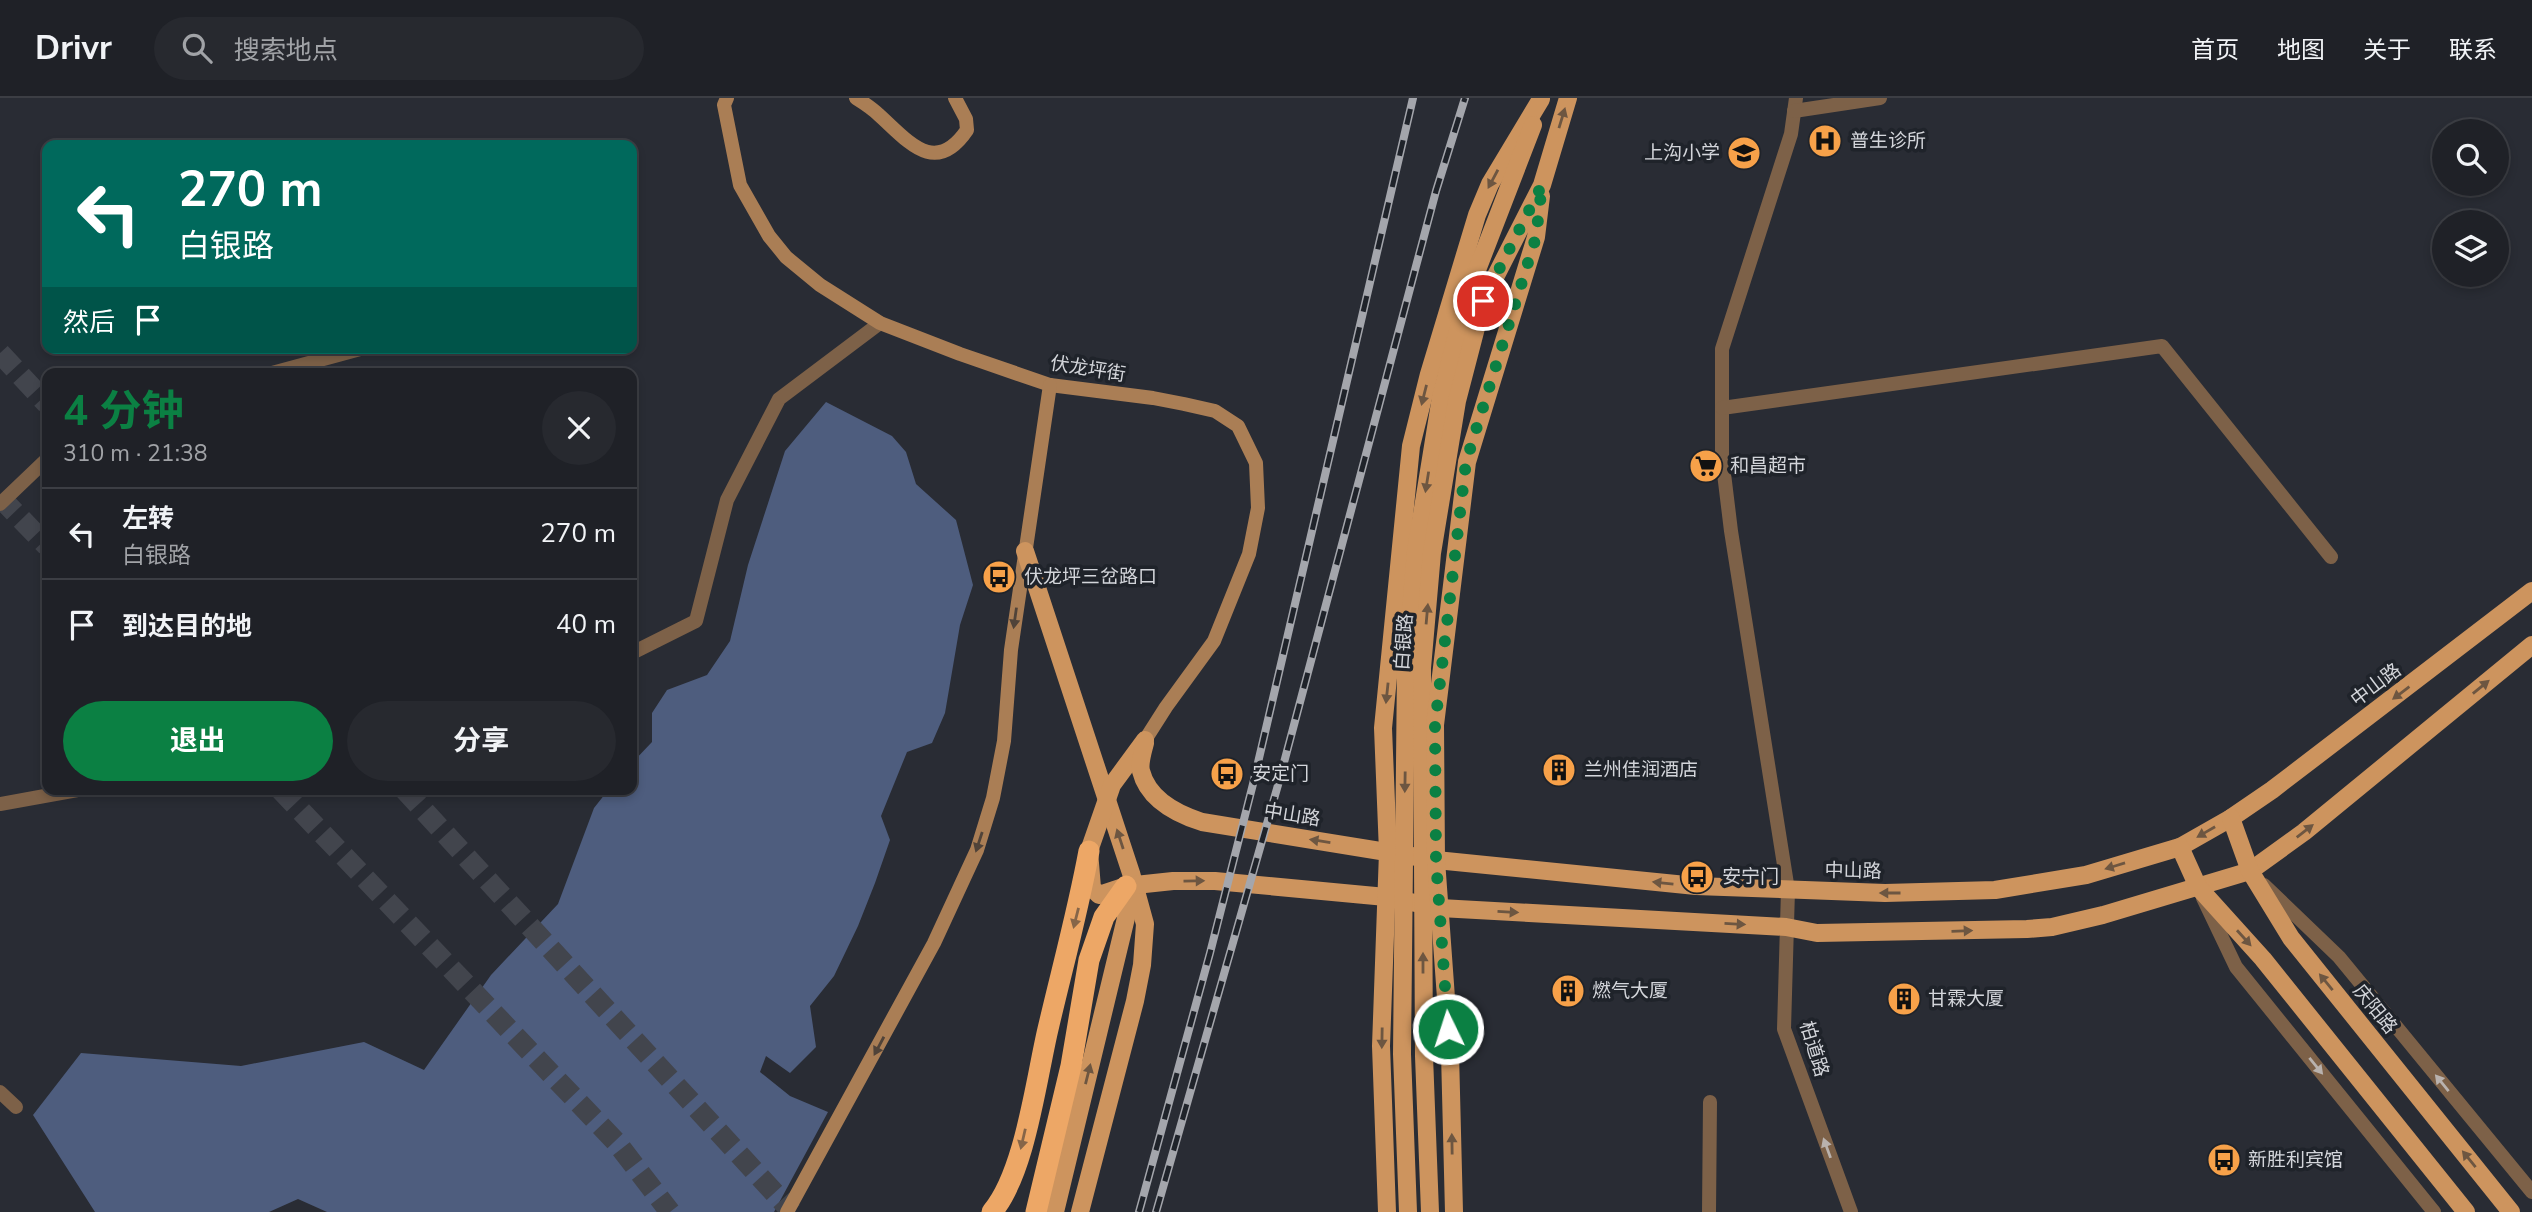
<!DOCTYPE html>
<html lang="zh">
<head>
<meta charset="utf-8">
<style>
  :root { --surface:#1f2127; --page:#27292f; --text:#f1f3f6; --muted:#a1a3a7; --line:#3c3e44; --accent:#0b8043 }
  body { margin:0; font-family:"Nunito Sans","Noto Sans SC",sans-serif; background:var(--page); color:var(--text); height:100vh; display:flex; flex-direction:column; font-size:26px; white-space:nowrap }
  * { box-sizing:border-box; margin:0 }
  p { font-size:23px; color:var(--muted) }
  .icon { flex:none; width:38px; height:38px; fill:none; stroke:currentColor; stroke-width:2; stroke-linecap:round; stroke-linejoin:round }
  .map { position:relative; flex:1; overflow:hidden }
  .details { position:absolute; left:42px; top:270px; width:595px; height:427px; display:flex; flex-direction:column; background:var(--surface); border-radius:14px; box-shadow:0 4px 10px #0003,0 0 0 2px var(--line) }
  .details>* { flex:none }
  .hud { position:absolute; left:42px; top:42px; width:595px; height:214px; border-radius:14px; box-shadow:0 4px 10px #0003,0 0 0 2px var(--line); background:#00695c; color:#fff; overflow:hidden }
  .buttons { position:absolute; left:2432px; top:21px; display:grid; gap:14px }
  .buttons a { display:grid; place-items:center; width:77px; height:77px; border-radius:50%; background:var(--surface); box-shadow:0 4px 10px #0003,0 0 0 2px var(--line); font-size:35px }
  .pin { position:absolute; display:grid; place-items:center; width:60px; height:60px; color:#fff; margin:-30px; border:4px solid #fff; border-radius:50%; box-shadow:0 2px 7px #0007 }
  .me { position:absolute; width:77px; margin:-38px; rotate:356deg; stroke-linejoin:round; filter:drop-shadow(0 0 5px #0008) }
  .turn { display:flex; align-items:center; gap:24px; height:147px; padding:0 21px; font-size:32px }
  .turn .icon { width:91px; height:91px; stroke-width:2.5 }
  .turn b { display:block; font-size:49px; line-height:60px }
  .then { display:flex; align-items:center; height:66px; padding:0 21px; background:#0003; gap:14px; font-size:26px }
  .round { display:grid; place-items:center; flex:none; width:74px; height:74px; border-radius:37px; background:var(--page) }
  .headline { display:flex; align-items:center; justify-content:space-between; height:119px; padding:0 21px }
  h1 { font-size:42px; font-weight:700; line-height:52px; color:var(--accent) }
  .button { display:flex; gap:14px; margin-top:auto; padding:14px 21px }
  .button a { flex:1; height:80px; border-radius:42px; background:var(--accent); color:#fff; font-size:28px; font-weight:700; line-height:80px; text-align:center }
  .button a+a { background:var(--page); color:var(--text) }
  ul { padding:0; list-style:none }
  li { display:flex; align-items:center; gap:21px; height:91px; padding:0 21px; border-top:2px solid var(--line) }
  li div { flex:1 }
  li b { display:block; font-size:26px }
  li em { font-style:normal }
  header { display:flex; align-items:center; gap:42px; box-sizing:border-box; height:98px; padding:0 35px; background:var(--surface); border-bottom:2px solid var(--line) }
  header strong { font-size:33px }
  nav { display:flex; gap:38px; margin-inline-start:auto; font-size:24px }
  .search { width:490px; height:63px; background:var(--page); display:flex; align-items:center; gap:18px; box-sizing:border-box; padding:0 24px; border-radius:38px; color:var(--muted); font-size:26px }
  .map>svg:first-child { display:block }
  .forest { fill:#4e5d7e }
  .lines { fill:none; stroke-linecap:round; stroke-linejoin:round }
  .highway-tunnel { stroke:#42454d; stroke-width:21; stroke-dasharray:21 10; stroke-linecap:butt }
  .street { stroke:#7d6148; stroke-width:14 }
  .secondary { stroke:#aa7e55; stroke-width:14 }
  .primary { stroke:#cd945e; stroke-width:18 }
  .highway { stroke:#eda766; stroke-width:21 }
  .rail-casing { stroke:#a4a6ac; stroke-width:8 }
  .rail { stroke:#1f232a; stroke-width:5; stroke-dasharray:16; stroke-linecap:butt }
  .oneway { fill:#6d5641 }
  .oneway2 { fill:#504339 }
  .oneway3 { fill:#866548 }
  .oneway4 { fill:#b9b2ae }
  .route { stroke:#0b8043; stroke-width:12; stroke-dasharray:0 21.6 }
  .labels { text-anchor:middle; dominant-baseline:central; stroke-width:7; stroke-linejoin:round; paint-order:stroke }
  .poi-label { font-size:19px; fill:#d3d5da; stroke:#1f232a; text-anchor:start }
  .street-label { font-size:19px; fill:#d3d5da; stroke:#1f232a }
</style>
</head>
<body>
<header>
<strong>Drivr</strong>
<div class="search"><svg class="icon" aria-label="search" viewBox="0 0 24 24"><circle cx="10" cy="10" r="6"/><path d="M15 15l6 6"/></svg>搜索地点</div>
<nav><a>首页</a><a>地图</a><a>关于</a><a>联系</a></nav>
</header>
<div class="map">
<svg width="2532" height="1114" viewBox="0 0 2532 1114">
  <rect width="100%" height="100%" fill="#292c34"/>
  <path class="forest" d="M826,304L892,338L906,354L916,386L956,422L973,487L960,527L945,615L932,645L907,654L881,718L890,742L875,785L858,828L834,878L810,908L816,949L790,975L766,958L760,974L790,998L828,1014L774,1114H327L298,1101L269,1114H95L33,1017L81,955L241,968L364,944L424,972L491,877L558,806L594,710L609,691H632V665L652,644V615L667,592L707,577L730,543L748,467L785,353Z"/>
  <g class="lines">
    <g class="highway-tunnel">
      <path d="M0,255L47,306"/>
      <path d="M0,399L47,448"/>
      <path d="M280,691L617,1045L670,1114"/>
      <path d="M404,691L792,1114"/>
    </g>
    <g class="street">
      <path d="M1796,0L1791,36L1722,251V359L1731,433L1788,792L1784,931L1851,1114"/>
      <path d="M1794,13L1880,0"/>
      <path d="M272,275L364,250"/>
      <path d="M1722,310L2162,248L2331,459"/>
      <path d="M0,406L47,361"/>
      <path d="M632,555L696,523L727,402L779,301L880,225"/>
      <path d="M0,706L83,691"/>
      <path d="M2264,787L2339,859L2532,1094"/>
      <path d="M2203,800L2236,869L2434,1114"/>
      <path d="M0,994L16,1009"/>
      <path d="M1709,1114L1710,1004"/>
    </g>
    <g class="secondary">
      <path d="M727,0L724,7L740,87L769,138L786,159L820,187L880,225L960,256L1050,287L1153,300L1184,306L1215,313L1238,328L1256,365L1258,410L1249,456L1214,543L1166,609L1145,642"/>
      <path d="M856,0C864,5 872,10 879,17C908,43 935,79 967,32L966,21L955,0"/>
      <path d="M787,1114L934,845L977,752L993,700L1004,643L1011,552L1050,287"/>
    </g>
    <g class="primary">
      <path d="M1025,453L1131,775L1145,826L1142,867L1135,903L1080,1114"/>
      <path d="M1145,642L1112,687L1089,753L1092,790L1099,797L1126,788L1173,783H1215L1386,799L1440,810L1786,829L1817,835L2027,831L2052,829L2103,817L2250,773L2304,734L2532,547"/>
      <path d="M1145,645C1143,653 1139,665 1141,673C1148,701 1177,716 1202,724L1436,762L1696,788L1885,795L1995,792L2086,777L2180,749L2231,720L2272,692L2532,493"/>
      <path d="M2231,720L2250,773L2291,840L2511,1114"/>
      <path d="M2180,749L2198,789L2263,861L2466,1114"/>
      <path d="M1055,1114L1126,820V788"/>
      <path d="M1387,1114L1381,948L1388,754L1383,630L1411,348L1429,276L1477,117L1490,86L1541,1"/>
      <path d="M1408,1114L1402,956L1406,569L1416,453L1441,299L1467,198L1533,27"/>
      <path d="M1430,1114L1424,958L1422,570L1432,455L1457,303L1483,203L1542,87L1568,0"/>
      <path d="M1454,1114L1450,955L1436,762L1435,627L1467,364L1536,139L1541,98"/>
    </g>
    <g class="highway">
      <path d="M992,1114C1025,1075 1036,982 1048,931C1062,871 1078,813 1089,753"/>
      <path d="M1036,1114L1071,968L1089,862L1104,819L1126,788"/>
    </g>
    <defs>
      <g id="rail">
        <path d="M1139,1114L1210,855L1253,686L1413,0"/>
        <path d="M1156,1114L1278,687L1436,93L1465,0"/>
      </g>
    </defs>
    <use href="#rail" class="rail-casing"/>
    <use href="#rail" class="rail"/>
  </g>
  <defs><path id="oneway-solid" d="M-6-.8H1V-3.2L6.5 0L1 3.2V.8H-6Z" transform="scale(1.75)"/></defs>
  <g class="oneway">
    <use href="#oneway-solid" transform="translate(1562 20) rotate(-73)"/>
    <use href="#oneway-solid" transform="translate(1493 81) rotate(118)"/>
    <use href="#oneway-solid" transform="translate(1424 297) rotate(104)"/>
    <use href="#oneway-solid" transform="translate(1427 384) rotate(99)"/>
    <use href="#oneway-solid" transform="translate(1427 516) rotate(-85)"/>
    <use href="#oneway-solid" transform="translate(2481 589) rotate(-39)"/>
    <use href="#oneway-solid" transform="translate(1387 595) rotate(96)"/>
    <use href="#oneway-solid" transform="translate(2401 595) rotate(143)"/>
    <use href="#oneway-solid" transform="translate(1405 684) rotate(91)"/>
    <use href="#oneway-solid" transform="translate(2305 733) rotate(-38)"/>
    <use href="#oneway-solid" transform="translate(2206 734) rotate(150)"/>
    <use href="#oneway-solid" transform="translate(1120 741) rotate(-108)"/>
    <use href="#oneway-solid" transform="translate(1320 743) rotate(-171)"/>
    <use href="#oneway-solid" transform="translate(2115 768) rotate(163)"/>
    <use href="#oneway-solid" transform="translate(1194 783) rotate(-1)"/>
    <use href="#oneway-solid" transform="translate(1663 785) rotate(-174)"/>
    <use href="#oneway-solid" transform="translate(1890 795) rotate(180)"/>
    <use href="#oneway-solid" transform="translate(1508 814) rotate(3)"/>
    <use href="#oneway-solid" transform="translate(1735 826) rotate(3)"/>
    <use href="#oneway-solid" transform="translate(1962 833) rotate(-2)"/>
    <use href="#oneway-solid" transform="translate(2244 840) rotate(48)"/>
    <use href="#oneway-solid" transform="translate(1423 865) rotate(-90)"/>
    <use href="#oneway-solid" transform="translate(2326 884) rotate(-129)"/>
    <use href="#oneway-solid" transform="translate(1382 940) rotate(91)"/>
    <use href="#oneway-solid" transform="translate(1088 976) rotate(-76)"/>
    <use href="#oneway-solid" transform="translate(1452 1046) rotate(-91)"/>
    <use href="#oneway-solid" transform="translate(2469 1061) rotate(-129)"/>
  </g>
  <g class="oneway2">
    <use href="#oneway-solid" transform="translate(1015 520) rotate(98)"/>
    <use href="#oneway-solid" transform="translate(979 744) rotate(108)"/>
    <use href="#oneway-solid" transform="translate(879 948) rotate(118)"/>
  </g>
  <g class="oneway3">
    <use href="#oneway-solid" transform="translate(1076 820) rotate(104)"/>
    <use href="#oneway-solid" transform="translate(1023 1041) rotate(103)"/>
  </g>
  <g class="oneway4">
    <use href="#oneway-solid" transform="translate(2316 968) rotate(51)"/>
    <use href="#oneway-solid" transform="translate(2442 985) rotate(-129)"/>
    <use href="#oneway-solid" transform="translate(1827 1050) rotate(-110)"/>
  </g>
  <g class="lines">
    <path class="route" d="M1448,931L1436,762L1435,627L1466,364L1536,139L1542,87L1483,203"/>
  </g>
  <defs>
    <symbol id="hospital-disc" viewBox="-11 -11 22 22"><circle r="9.5" fill="#f7a149" stroke="#1f232a"/><path d="M-5-5h3v3.5h4V-5h3V5h-3V1.5h-4V5h-3Z" fill="#111"/></symbol>
    <symbol id="school-disc" viewBox="-11 -11 22 22"><circle r="9.5" fill="#f7a149" stroke="#1f232a"/><path d="M0-5L7-2L0 1L-7-2ZM-4 1L0 2.5L4 1V4Q0 6-4 4Z" fill="#111"/></symbol>
    <symbol id="supermarket-disc" viewBox="-11 -11 22 22"><circle r="9.5" fill="#f7a149" stroke="#1f232a"/><path d="M-6-5.5h2.5l.6 2H6L4.5 2H-2.5L-4.4-4H-6ZM-1.5 3.2a1.3 1.3 0 1 0 .1 0ZM3 3.2a1.3 1.3 0 1 0 .1 0Z" fill="#111"/></symbol>
    <symbol id="bus-disc" viewBox="-11 -11 22 22"><circle r="9.5" fill="#f7a149" stroke="#1f232a"/><path d="M-5-6H5V4H4V6H2V4H-2V6H-4V4H-5ZM-3.5-4V0h7V-4ZM-3.5 1.2v1.5H-2V1.2ZM2 1.2v1.5H3.5V1.2Z" fill="#111"/></symbol>
    <symbol id="building-disc" viewBox="-11 -11 22 22"><circle r="9.5" fill="#f7a149" stroke="#1f232a"/><path d="M-4-6H4V6H1V3H-1V6H-4ZM-2.5-4.3h1.7v1.8h-1.7ZM.8-4.3h1.7v1.8H.8ZM-2.5-1h1.7V.8h-1.7ZM.8-1h1.7V.8H.8Z" fill="#111"/></symbol>
  </defs>
  <g fill-rule="evenodd">
    <use href="#hospital-disc" x="1806" y="24" width="38" height="38"/>
    <use href="#school-disc" x="1725" y="36" width="38" height="38"/>
    <use href="#supermarket-disc" x="1687" y="349" width="38" height="38"/>
    <use href="#bus-disc" x="980" y="460" width="38" height="38"/>
    <use href="#building-disc" x="1540" y="653" width="38" height="38"/>
    <use href="#bus-disc" x="1208" y="657" width="38" height="38"/>
    <use href="#bus-disc" x="1678" y="760" width="38" height="38"/>
    <use href="#building-disc" x="1549" y="874" width="38" height="38"/>
    <use href="#building-disc" x="1885" y="882" width="38" height="38"/>
    <use href="#bus-disc" x="2205" y="1043" width="38" height="38"/>
  </g>
  <g class="labels">
    <g class="poi-label">
      <text x="1850" y="43">普生诊所</text>
      <text x="1720" y="55" text-anchor="end">上沟小学</text>
      <text x="1730" y="368">和昌超市</text>
      <text x="1024" y="479">伏龙坪三岔路口</text>
      <text x="1584" y="672">兰州佳润酒店</text>
      <text x="1252" y="676">安定门</text>
      <text x="1722" y="779">安宁门</text>
      <text x="1592" y="893">燃气大厦</text>
      <text x="1928" y="901">甘霖大厦</text>
      <text x="2248" y="1062">新胜利宾馆</text>
    </g>
    <g class="street-label">
      <text transform="translate(1088 271) rotate(9)">伏龙坪街</text>
      <text transform="translate(1404 544) rotate(-86)">白银路</text>
      <text transform="translate(2376 587) rotate(-37)">中山路</text>
      <text transform="translate(1292 717) rotate(9)">中山路</text>
      <text transform="translate(1853 773) rotate(1)">中山路</text>
      <text transform="translate(2375 911) rotate(51)">庆阳路</text>
      <text transform="translate(1814 951) rotate(73)">柏道路</text>
    </g>
  </g>
</svg>
<div class="buttons">
<a><svg class="icon" aria-label="search" viewBox="0 0 24 24"><circle cx="10" cy="10" r="6"/><path d="M15 15l6 6"/></svg></a>
<a><svg class="icon" aria-label="layers" viewBox="0 0 24 24"><path d="M12 4l9 5-9 5-9-5zM3 14l9 5 9-5"/></svg></a>
</div>
<div class="pin" style="left:1483px;top:203px;background:#d93025"><svg class="icon" aria-label="arrive" viewBox="0 0 24 24"><path d="M6 21V4h12l-3 4 3 4H6"/></svg></div>
<svg class="me" style="left:1448px;top:931px" viewBox="-20 -20 40 40"><circle r="17" fill="#0b8043" stroke="#fff" stroke-width="3"/><path d="M0-11L8 9 0 5-8 9z" fill="#fff"/></svg>
<div class="hud">
<div class="turn"><svg class="icon" aria-label="left" viewBox="0 0 24 24"><path d="M17 20v-9H6M10 6l-5 5 5 5"/></svg><div><b>270 m</b>白银路</div></div>
<div class="then">然后<svg class="icon" aria-label="arrive" viewBox="0 0 24 24"><path d="M6 21V4h12l-3 4 3 4H6"/></svg></div>
</div>
<section class="details">
<div class="headline"><div><h1>4 分钟</h1><p>310 m · 21:38</p></div><a class="round"><svg class="icon" aria-label="close" viewBox="0 0 24 24"><path d="M6 6l12 12M18 6L6 18"/></svg></a></div>
<ul>
<li><svg class="icon" aria-label="left" viewBox="0 0 24 24"><path d="M17 20v-9H6M10 6l-5 5 5 5"/></svg><div><b>左转</b><p>白银路</p></div><em>270 m</em></li>
<li><svg class="icon" aria-label="arrive" viewBox="0 0 24 24"><path d="M6 21V4h12l-3 4 3 4H6"/></svg><div><b>到达目的地</b></div><em>40 m</em></li>
</ul>
<div class="button"><a>退出</a><a>分享</a></div>
</section>
</div>
</body>
</html>
